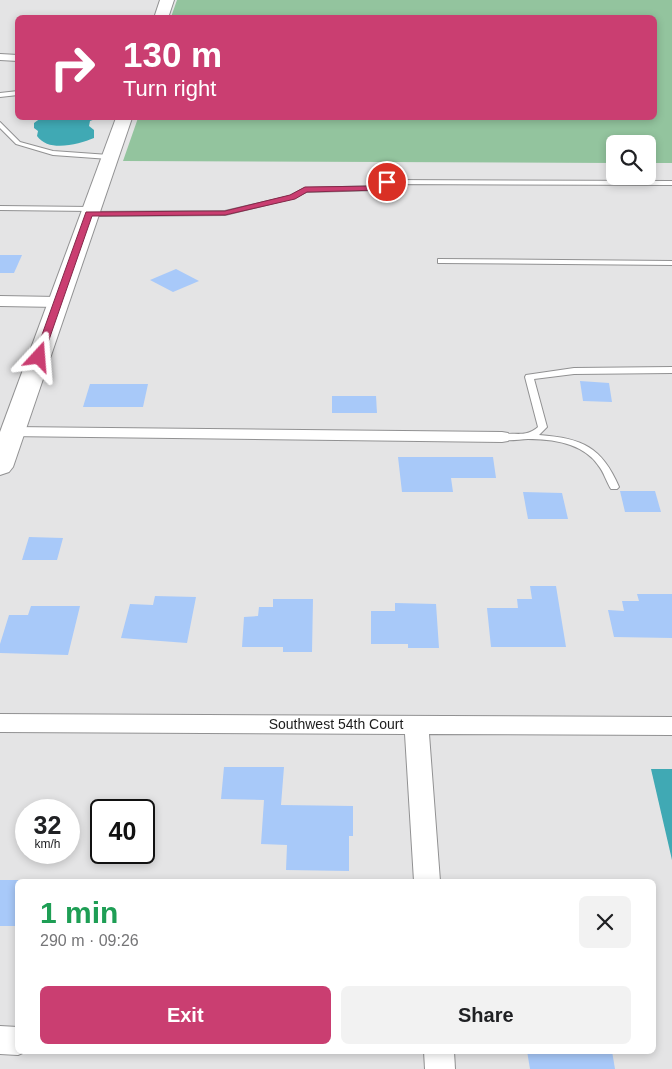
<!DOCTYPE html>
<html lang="en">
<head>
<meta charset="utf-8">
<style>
  :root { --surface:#fff; --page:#f2f2f2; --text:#202124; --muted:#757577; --accent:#ca3e71 }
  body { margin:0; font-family:Arial,sans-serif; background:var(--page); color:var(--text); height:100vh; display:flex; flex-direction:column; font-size:19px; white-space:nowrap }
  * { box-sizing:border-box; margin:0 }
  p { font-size:16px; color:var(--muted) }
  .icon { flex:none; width:28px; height:28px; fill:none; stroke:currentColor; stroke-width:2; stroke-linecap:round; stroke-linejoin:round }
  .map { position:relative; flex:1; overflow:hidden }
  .side { position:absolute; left:15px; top:879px; width:641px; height:175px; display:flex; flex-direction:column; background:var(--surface); border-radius:8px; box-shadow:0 2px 8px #0003 }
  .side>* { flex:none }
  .banner { position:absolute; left:15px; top:15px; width:642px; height:105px; border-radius:8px; box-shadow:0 2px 8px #0003; background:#ca3e71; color:#fff; overflow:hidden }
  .fabs { position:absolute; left:606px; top:135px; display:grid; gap:10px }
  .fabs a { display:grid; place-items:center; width:50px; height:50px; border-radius:8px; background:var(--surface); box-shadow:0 2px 8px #0003; font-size:25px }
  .speed { position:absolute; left:15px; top:799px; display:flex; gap:10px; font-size:25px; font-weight:700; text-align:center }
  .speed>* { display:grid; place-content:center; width:65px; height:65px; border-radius:50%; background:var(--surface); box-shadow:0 2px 8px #0003; line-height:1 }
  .speed small { font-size:12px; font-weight:400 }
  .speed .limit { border:2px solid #111; border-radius:8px; background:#fff; color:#111 }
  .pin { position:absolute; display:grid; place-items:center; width:42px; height:42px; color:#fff; margin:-21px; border:2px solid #fff; border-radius:50%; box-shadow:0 1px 5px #0007 }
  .me { position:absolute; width:55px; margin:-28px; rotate:19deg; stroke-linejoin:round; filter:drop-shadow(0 0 4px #0008) }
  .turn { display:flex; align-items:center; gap:18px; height:105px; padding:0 25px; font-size:22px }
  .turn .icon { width:65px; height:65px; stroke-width:2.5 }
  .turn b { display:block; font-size:35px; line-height:42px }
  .round { display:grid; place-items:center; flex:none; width:52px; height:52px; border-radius:8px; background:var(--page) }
  .headline { display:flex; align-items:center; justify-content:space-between; height:85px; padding:0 25px }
  h1 { font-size:30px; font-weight:700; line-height:38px; color:#1e9e55 }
  .button { display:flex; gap:10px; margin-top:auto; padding:10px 25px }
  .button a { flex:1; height:58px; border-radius:8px; background:var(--accent); color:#fff; font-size:20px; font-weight:700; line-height:58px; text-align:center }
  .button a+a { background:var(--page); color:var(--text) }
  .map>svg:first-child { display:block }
  .green { fill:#93c49e }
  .water { fill:#40a9b4 }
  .building { fill:#a8c9f9 }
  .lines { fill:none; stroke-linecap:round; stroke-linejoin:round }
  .lane-casing { stroke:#919192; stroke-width:2 }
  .street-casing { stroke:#919192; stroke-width:2 }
  .secondary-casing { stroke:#919192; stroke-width:2 }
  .lane { fill:#fff; fill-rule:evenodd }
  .street { fill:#fff; fill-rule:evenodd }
  .secondary { fill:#fff; fill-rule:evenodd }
  .route { fill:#ca3e71; stroke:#832849 }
  .labels { text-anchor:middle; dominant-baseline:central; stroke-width:4; stroke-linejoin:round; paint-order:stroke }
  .street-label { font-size:14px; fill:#1b1b1b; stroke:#fff }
</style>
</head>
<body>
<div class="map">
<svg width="672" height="1069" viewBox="0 0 672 1069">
  <rect width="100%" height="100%" fill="#e4e4e5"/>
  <path class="green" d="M177,0H672V163H648V144H615V163L123,161L138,118H655V18L171,17Z"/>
  <g class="water">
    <path d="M41,118H98L90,121L89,126L94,130V138C79,144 49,153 37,136L38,131L34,128V123Z"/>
    <path d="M651,769H672V860Z"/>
  </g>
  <g class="building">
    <path d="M0,255H22L14,273H0Z"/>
    <path d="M176,269L199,281L173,292L150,280Z"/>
    <path d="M580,381L609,383L612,402L583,401Z"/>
    <path d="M90,384H148L143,407H83Z"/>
    <path d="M332,396H376L377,413H332Z"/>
    <path d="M398,457H493L496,478H451L453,492H402Z"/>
    <path d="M620,491H655L661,512H625Z"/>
    <path d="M523,492L562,493L568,519H528Z"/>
    <path d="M29,537L63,538L57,560H22Z"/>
    <path d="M530,586H556L566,647H491L487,608H518L517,599H532Z"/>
    <path d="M637,594H672V638L614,637L608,610L624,611L622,601H639Z"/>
    <path d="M155,596L196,597L187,643L121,638L130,604L153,605Z"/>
    <path d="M273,599H313L312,652H283V647H242L244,617L258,616L259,607H273Z"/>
    <path d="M395,603L436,604L439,648H408V644H371V611H395Z"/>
    <path d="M31,606H80L68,655L0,653V644L9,615H28Z"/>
    <path d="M224,767H284L281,805L353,806V836H349V871L286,870L287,845L261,844L264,800L221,799Z"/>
    <rect x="0" y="880" width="18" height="46"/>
    <path d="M527,1051H612L615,1069H530Z"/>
  </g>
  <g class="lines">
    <defs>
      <g id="lane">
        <path d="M18,91V95L0,97V93Z"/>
        <path d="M0,122L20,142L53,151L109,155L112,157L109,159L53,155L16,144L0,128Z"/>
        <path d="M387,180L672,181V185L390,184L389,187L379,190L306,192L294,198L225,215L89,216L86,214L89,212L225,211L290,196L305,188L379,186L384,185V182Z"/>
        <path d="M0,206L91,207L94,209L91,211L0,210Z"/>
        <path d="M438,259L672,261V265L441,263H438Z"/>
        <path d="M672,367V373L574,374L534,379L547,427L539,435C582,438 602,447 619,487L617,489H611C606,481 604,472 598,465C583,443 552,439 528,439C518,439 505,443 497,437C509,429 524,440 538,427L525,377L526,375L574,368Z"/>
      </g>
      <g id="street">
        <path d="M0,54L18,55V61L0,60Z"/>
        <path d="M0,296L58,297L63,299L66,302L63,305L58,307L0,306Z"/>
        <path d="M12,427L502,432L508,433L511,437L508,441L502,442L6,436L3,432L6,428Z"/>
        <path d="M0,714L672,717V735L429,734L440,881H414L405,734L0,732Z"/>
        <path d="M0,1026L18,1027V1051H27L18,1055L0,1054Z"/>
        <path d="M424,1051H454L455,1069H425Z"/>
      </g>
      <g id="secondary">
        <path d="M160,0H174L168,18H154Z"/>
        <path d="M116,118H132L13,467L9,472L0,475V432Z"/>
      </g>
    </defs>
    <use href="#lane" class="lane-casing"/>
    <use href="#street" class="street-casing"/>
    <use href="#secondary" class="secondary-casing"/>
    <use href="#lane" class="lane"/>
    <use href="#street" class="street"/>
    <use href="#secondary" class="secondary"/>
  </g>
  <path class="route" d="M384,180H390L391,186L380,190L307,192L295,199L225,215L92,216L43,357L39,360L34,357L86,212L225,211L290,195L305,187L379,186L383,185Z"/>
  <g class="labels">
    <g class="street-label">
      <text x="336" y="724">Southwest 54th Court</text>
    </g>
  </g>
</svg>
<div class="fabs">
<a><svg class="icon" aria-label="search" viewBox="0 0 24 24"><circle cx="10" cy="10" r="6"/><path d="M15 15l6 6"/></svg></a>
</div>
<div class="speed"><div>32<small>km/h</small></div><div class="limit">40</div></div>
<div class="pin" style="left:387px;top:182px;background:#d93025"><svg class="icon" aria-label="arrive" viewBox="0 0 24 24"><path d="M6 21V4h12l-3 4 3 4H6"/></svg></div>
<svg class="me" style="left:39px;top:357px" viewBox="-20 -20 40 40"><path d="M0-17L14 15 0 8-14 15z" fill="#ca3e71" stroke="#fff" stroke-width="4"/></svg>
<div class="banner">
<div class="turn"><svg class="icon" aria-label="right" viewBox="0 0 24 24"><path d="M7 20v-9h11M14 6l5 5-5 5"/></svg><div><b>130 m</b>Turn right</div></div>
</div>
<section class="side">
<div class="headline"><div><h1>1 min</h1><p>290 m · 09:26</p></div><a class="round"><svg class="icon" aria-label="close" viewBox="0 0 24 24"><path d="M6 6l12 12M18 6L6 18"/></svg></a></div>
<div class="button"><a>Exit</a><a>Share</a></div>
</section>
</div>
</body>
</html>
